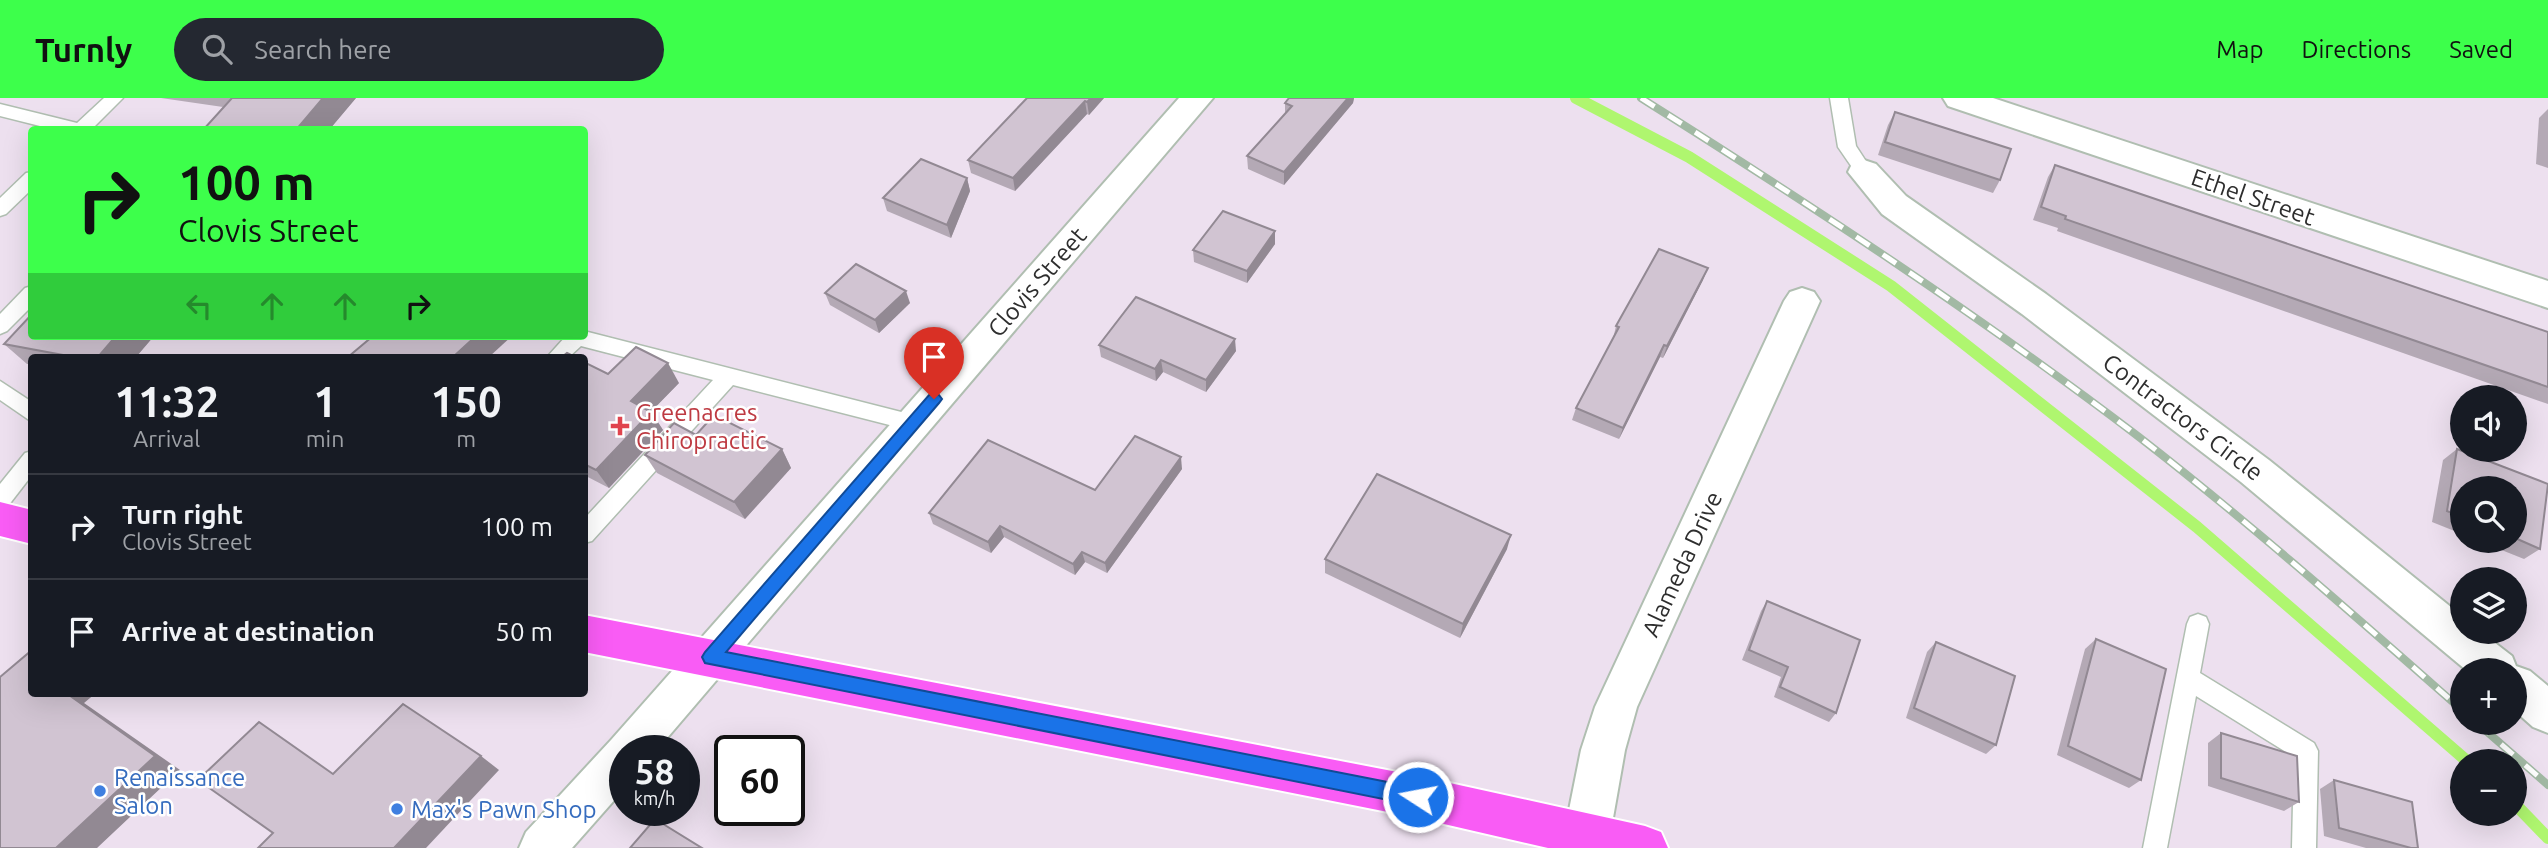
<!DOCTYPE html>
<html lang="en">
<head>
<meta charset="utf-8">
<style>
  :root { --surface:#171b24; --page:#242831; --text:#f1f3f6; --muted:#9ea1a6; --line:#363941; --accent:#3dff4b }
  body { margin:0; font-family:Ubuntu,sans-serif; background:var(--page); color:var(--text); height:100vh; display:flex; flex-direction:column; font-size:26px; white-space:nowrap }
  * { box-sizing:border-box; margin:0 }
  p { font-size:23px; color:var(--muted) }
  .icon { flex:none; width:38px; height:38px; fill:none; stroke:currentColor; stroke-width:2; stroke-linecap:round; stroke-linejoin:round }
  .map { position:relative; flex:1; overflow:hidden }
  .drawer { position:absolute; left:28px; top:256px; width:560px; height:343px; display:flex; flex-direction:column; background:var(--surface); border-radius:7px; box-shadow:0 7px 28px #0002 }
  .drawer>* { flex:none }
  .top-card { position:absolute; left:28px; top:28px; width:560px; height:214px; border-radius:7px; box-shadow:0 7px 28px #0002; background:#3dff4b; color:#111; overflow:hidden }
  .buttons { position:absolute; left:2450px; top:287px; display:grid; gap:14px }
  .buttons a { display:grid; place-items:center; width:77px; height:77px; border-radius:50%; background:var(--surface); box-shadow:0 7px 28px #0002; font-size:35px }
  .speed { position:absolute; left:609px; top:637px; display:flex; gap:14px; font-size:35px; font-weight:700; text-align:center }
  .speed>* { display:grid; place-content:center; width:91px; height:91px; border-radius:50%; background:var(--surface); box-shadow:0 7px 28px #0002; line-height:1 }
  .speed small { font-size:18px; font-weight:400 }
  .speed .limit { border:4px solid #111; border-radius:10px; background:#fff; color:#111 }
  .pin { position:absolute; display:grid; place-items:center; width:60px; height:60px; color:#fff; margin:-72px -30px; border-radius:50% 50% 50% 0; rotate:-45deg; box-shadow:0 0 7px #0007 }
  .pin .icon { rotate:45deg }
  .me { position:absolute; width:77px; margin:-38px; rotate:281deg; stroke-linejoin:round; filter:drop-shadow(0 0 5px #0008) }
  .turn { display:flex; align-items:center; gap:24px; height:147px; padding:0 35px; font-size:32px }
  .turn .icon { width:91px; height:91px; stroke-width:2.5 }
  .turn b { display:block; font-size:49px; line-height:60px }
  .lanes { display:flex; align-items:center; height:66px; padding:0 35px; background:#0003; justify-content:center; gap:35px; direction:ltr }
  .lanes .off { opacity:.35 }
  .eta { display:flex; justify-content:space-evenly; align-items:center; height:119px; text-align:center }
  .eta b { font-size:42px; font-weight:700; line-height:49px }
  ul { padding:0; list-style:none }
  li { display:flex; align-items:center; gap:21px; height:105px; padding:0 35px; border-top:2px solid var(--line) }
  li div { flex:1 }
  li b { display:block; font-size:26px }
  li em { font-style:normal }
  header { display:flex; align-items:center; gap:42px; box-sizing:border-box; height:98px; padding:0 35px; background:var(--accent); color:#111 }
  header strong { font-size:33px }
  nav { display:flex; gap:38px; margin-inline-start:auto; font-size:24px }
  .search { width:490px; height:63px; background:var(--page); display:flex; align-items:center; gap:18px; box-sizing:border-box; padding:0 24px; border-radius:38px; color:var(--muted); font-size:26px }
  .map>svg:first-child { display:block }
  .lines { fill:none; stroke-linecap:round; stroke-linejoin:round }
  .stream { stroke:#aff66f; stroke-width:12 }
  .lane-casing { stroke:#b0beb1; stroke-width:3 }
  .street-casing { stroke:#b0beb1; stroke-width:4 }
  .primary-casing { stroke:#fff; stroke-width:4 }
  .lane { fill:#fff; fill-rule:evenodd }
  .street { fill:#fff; fill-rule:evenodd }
  .primary { fill:#f95cf5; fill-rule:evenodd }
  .rail-casing { stroke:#a2b9a4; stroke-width:8 }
  .rail { stroke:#fff; stroke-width:5; stroke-dasharray:16; stroke-linecap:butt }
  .wall { fill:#b4a9b5 }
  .shaded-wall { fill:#928993 }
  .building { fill:#d1c4d2; stroke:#928993; stroke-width:2 }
  .route { fill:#1a73e8; stroke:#114b97; stroke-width:2 }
  .health-dot { fill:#e0444e; stroke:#fff; stroke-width:2.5 }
  .shop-dot { fill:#3f7fe0; stroke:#fff; stroke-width:2.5 }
  .labels { text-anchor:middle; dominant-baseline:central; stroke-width:5; stroke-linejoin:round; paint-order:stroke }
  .street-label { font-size:24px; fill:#2e2e2e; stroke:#fff }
  .health-label { font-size:24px; fill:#be3a42; stroke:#fff; text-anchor:start }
  .shop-label { font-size:24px; fill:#366cbe; stroke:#fff; text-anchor:start }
</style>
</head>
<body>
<header>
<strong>Turnly</strong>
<div class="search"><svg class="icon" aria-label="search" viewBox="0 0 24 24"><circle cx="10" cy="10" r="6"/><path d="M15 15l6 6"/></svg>Search here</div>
<nav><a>Map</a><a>Directions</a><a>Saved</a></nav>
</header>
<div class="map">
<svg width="2548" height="750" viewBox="0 0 2548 750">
  <rect width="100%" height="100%" fill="#ede0ef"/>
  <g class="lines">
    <g class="stream">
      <path d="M1576,0L1689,59L1891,188L2197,429L2467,663"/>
      <path d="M2515,706L2548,740"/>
    </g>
    <defs>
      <g id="lane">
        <path d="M104,0H123L91,32H56L0,18V6L77,25Z"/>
        <path d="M1830,0H1848L1856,48L1873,74L1870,78H1858L1838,49Z"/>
        <path d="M32,74V91L6,116L0,118V100L26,75Z"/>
        <path d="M32,188V208L7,233L0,236V216L25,190Z"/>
        <path d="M584,233L913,317L920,319L923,325L920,331L913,333L733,287L592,443L584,445V421L713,282L581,248L569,259H547L566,238H584Z"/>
        <path d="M0,283L32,304V324L0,302Z"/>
        <path d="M32,353V377L8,408L0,411V386L25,355Z"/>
        <path d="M2198,516L2206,519L2209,526L2200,575L2314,645L2318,653L2316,750H2292L2294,659L2196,598L2167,750H2143L2187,526L2190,519Z"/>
      </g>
      <g id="street">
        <path d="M1179,0H1213L656,653H625V690L572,750H519L526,734L611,642Z"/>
        <path d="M1943,0H1993L2548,183V210L1948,8Z"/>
        <path d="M1864,62L1876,66L1906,98L2046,196L2269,362L2462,518V534H2481L2512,558L2516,568L2530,573L2548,588V635L2533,629L2515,613V572H2466L2241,384L2022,216L1882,116L1848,74L1852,66Z"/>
        <path d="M1802,190L1814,194L1820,203L1637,609L1625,652L1610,737L1615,750H1569L1564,737L1581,652L1595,609L1784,203L1790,194Z"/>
      </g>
      <g id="primary">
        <path d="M0,404L32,412V446L0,438Z"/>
        <path d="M584,517L1418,678L1645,728L1661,734L1668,750H1548L1418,720L584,554Z"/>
      </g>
    </defs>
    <use href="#lane" class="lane-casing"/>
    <use href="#street" class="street-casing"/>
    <use href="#primary" class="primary-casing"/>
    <use href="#lane" class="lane"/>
    <use href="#street" class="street"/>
    <use href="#primary" class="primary"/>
    <defs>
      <g id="rail">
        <path d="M1641,0C1811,107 1979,217 2139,339C2250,425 2356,519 2462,612"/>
        <path d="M2477,625L2548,687"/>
      </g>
    </defs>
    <use href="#rail" class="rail-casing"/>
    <use href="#rail" class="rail"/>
  </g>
  <g class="wall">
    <path d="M161,0H356L329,32H203L223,9Z"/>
    <path d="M1027,0H1104L1089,17L1087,16L1015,93L971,75L968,62Z"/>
    <path d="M1289,0H1354L1353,5L1284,87L1248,71L1247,58L1285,16V5Z"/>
    <path d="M2548,11V70L2536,66L2539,20Z"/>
    <path d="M1895,14L2000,82L1993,95L1878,57L1888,27Z"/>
    <path d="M2055,67L2548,234V306L2057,133L2058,130L2033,122L2048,79Z"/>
    <path d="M967,80L970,93L951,140L887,113L883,100Z"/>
    <path d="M1275,133V146L1247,185L1194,164L1193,152Z"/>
    <path d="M1703,182L1663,260L1660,259L1619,341L1572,322L1576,310L1613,241L1616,228Z"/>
    <path d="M825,195L910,205L879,235L830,207Z"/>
    <path d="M32,238H154L136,259H32V266H27L4,246Z"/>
    <path d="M1099,247L1236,253L1206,294L1163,274L1156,283L1101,259Z"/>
    <path d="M584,264L608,276L679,285L651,313L663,332L609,390L584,377Z"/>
    <path d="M696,337L782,351L791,370L745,421L657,375L645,357Z"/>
    <path d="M2457,351L2548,386L2540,451L2524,461L2479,443H2515V390H2462V436L2432,424L2443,362Z"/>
    <path d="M1182,371L1107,475L1085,464L1075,477L1004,439L991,455L933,426L929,415L1095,392Z"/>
    <path d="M1507,451L1460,540L1325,475V461Z"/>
    <path d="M1767,503L1836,615L1829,624L1774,599L1781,579L1742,562L1761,513Z"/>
    <path d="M2096,541L2141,682L2129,690L2057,657L2085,551Z"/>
    <path d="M1936,544L1996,647L1986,656L1906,620L1927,554Z"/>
    <path d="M2221,635L2299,704L2284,713L2208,688V645Z"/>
    <path d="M2334,682L2418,750H2366L2324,738L2320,691Z"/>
  </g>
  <g class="shaded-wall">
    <path d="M323,0H356L329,32H296Z"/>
    <path d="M1091,0H1104L1089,17L1087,4Z"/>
    <path d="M1348,0H1354L1353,5L1284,87V74Z"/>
    <path d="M1085,3L1087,16L1015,93L1013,80Z"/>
    <path d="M967,80L970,93L951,140L947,127Z"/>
    <path d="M1275,133V146L1247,185V173Z"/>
    <path d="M1708,170L1703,182L1663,260L1667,248Z"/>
    <path d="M906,193L910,205L879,235L875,222Z"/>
    <path d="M116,238H154L136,259H98Z"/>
    <path d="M476,238H512L489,259H453Z"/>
    <path d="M1235,241L1236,253L1206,294V282Z"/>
    <path d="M1664,247L1660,259L1619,341L1623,330Z"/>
    <path d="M1161,262L1163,274L1156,283L1155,271Z"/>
    <path d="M668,265L679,285L643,322L631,303Z"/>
    <path d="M651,314L663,332L609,390L596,372Z"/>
    <path d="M782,351L791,370L745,421L734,404Z"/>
    <path d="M1181,359L1182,371L1107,475L1105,465Z"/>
    <path d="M1000,428L1004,439L991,455L988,444Z"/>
    <path d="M1511,437L1507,451L1460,540L1463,526Z"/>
    <path d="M1082,454L1085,464L1075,477L1073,466Z"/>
    <path d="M66,595H96L84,605L180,672L97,750H56Z"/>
    <path d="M481,658L499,672L426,750H394Z"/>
  </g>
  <g class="building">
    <path d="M232,0H323L296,32H203Z"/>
    <path d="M1027,0H1091L1087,4L1085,3L1013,80L968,62Z"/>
    <path d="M1289,0H1348L1284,74L1247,58L1292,8L1285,5Z"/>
    <path d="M1895,14L2011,51L2000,82L1885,44Z"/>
    <path d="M921,61L967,80L947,127L883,100Z"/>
    <path d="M2055,67L2548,234V289L2065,121L2066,118L2041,109Z"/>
    <path d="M1223,113L1275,133L1247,173L1193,152Z"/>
    <path d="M1659,151L1708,170L1667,248L1664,247L1623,330L1576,310L1619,229L1616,228Z"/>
    <path d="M856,166L906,193L875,222L825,195Z"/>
    <path d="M1136,199L1235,241L1206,282L1161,262L1155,271L1099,247Z"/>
    <path d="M32,216V238H116L98,259H74L4,246Z"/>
    <path d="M373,238H476L453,259H348Z"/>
    <path d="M636,249L668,265L631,303L651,314L596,372L584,366V264L608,276Z"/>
    <path d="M567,255L575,259H562Z"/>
    <path d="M714,317L782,351L734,404L645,357L674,325L696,337Z"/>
    <path d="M1135,338L1181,359L1105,465L1082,454L1073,466L1000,428L988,444L929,415L988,342L1095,392Z"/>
    <path d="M2457,351L2548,386L2540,451L2515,440V390H2462V419L2447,413Z"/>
    <path d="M1377,376L1511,437L1463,526L1325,461Z"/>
    <path d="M1767,503L1860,542L1836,615L1780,589L1788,569L1749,552Z"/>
    <path d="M2096,541L2166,571L2141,682L2068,648Z"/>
    <path d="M1936,544L2015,578L1996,647L1914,610Z"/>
    <path d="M32,552V595H66L155,658L56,750H0V579Z"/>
    <path d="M403,606L481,658L394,750H258L273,735L198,682L259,624L333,676Z"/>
    <path d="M2221,635L2297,658L2299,704L2221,680Z"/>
    <path d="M2334,682L2412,704L2418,750H2411L2339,730Z"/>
    <path d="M655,721L702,750H630Z"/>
  </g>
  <path class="route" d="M934,295L939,297L942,301L939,305L726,554L1418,690L1425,693L1427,699L1425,705L1418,708L705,565L702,559L705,554L929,297Z"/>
  <path class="health-dot" d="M616.5 317.5h7v7h7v7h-7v7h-7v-7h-7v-7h7z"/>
  <g class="shop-dot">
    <circle cx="100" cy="693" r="7"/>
    <circle cx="397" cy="711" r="7"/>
  </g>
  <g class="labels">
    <g class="street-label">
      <text transform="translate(2253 99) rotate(19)">Ethel Street</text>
      <text transform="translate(1037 184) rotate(-49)">Clovis Street</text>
      <text transform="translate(2183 319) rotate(37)">Contractors Circle</text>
      <text transform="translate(1682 466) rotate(-65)">Alameda Drive</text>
    </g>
    <g class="health-label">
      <text x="636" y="314">Greenacres<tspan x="636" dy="28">Chiropractic</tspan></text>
    </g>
    <g class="shop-label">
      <text x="114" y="679">Renaissance<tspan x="114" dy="28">Salon</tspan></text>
      <text x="411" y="711">Max's Pawn Shop</text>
    </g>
  </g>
</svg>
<div class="buttons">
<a><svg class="icon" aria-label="sound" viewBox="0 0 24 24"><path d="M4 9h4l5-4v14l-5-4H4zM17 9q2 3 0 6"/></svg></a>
<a><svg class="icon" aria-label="search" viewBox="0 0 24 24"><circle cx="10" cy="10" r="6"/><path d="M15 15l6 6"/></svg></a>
<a><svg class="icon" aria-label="layers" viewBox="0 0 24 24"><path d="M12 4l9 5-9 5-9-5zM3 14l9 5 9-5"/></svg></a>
<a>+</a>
<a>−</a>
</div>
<div class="speed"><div>58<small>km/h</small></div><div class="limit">60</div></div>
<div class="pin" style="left:934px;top:301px;background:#d93025"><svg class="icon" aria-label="arrive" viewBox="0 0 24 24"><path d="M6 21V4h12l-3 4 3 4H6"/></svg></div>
<svg class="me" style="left:1418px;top:699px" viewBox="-20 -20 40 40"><circle r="17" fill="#1a73e8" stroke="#fff" stroke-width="3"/><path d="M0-11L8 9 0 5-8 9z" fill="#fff"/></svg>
<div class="top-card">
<div class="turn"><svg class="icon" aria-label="right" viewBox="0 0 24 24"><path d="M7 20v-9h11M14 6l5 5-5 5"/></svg><div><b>100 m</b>Clovis Street</div></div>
<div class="lanes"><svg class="icon off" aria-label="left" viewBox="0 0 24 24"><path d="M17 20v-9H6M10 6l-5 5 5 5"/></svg><svg class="icon off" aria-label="ahead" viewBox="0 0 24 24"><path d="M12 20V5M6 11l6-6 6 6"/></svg><svg class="icon off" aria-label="ahead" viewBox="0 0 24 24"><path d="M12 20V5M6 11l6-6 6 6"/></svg><svg class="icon" aria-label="right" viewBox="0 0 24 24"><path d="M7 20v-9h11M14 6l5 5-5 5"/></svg></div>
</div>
<section class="drawer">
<div class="eta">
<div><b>11:32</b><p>Arrival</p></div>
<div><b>1</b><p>min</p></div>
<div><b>150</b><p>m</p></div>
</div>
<ul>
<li><svg class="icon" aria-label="right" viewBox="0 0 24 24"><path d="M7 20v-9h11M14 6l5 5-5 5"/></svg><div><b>Turn right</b><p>Clovis Street</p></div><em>100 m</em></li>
<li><svg class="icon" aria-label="arrive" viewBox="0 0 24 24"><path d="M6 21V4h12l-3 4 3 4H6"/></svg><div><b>Arrive at destination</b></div><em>50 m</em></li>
</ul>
</section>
</div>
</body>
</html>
